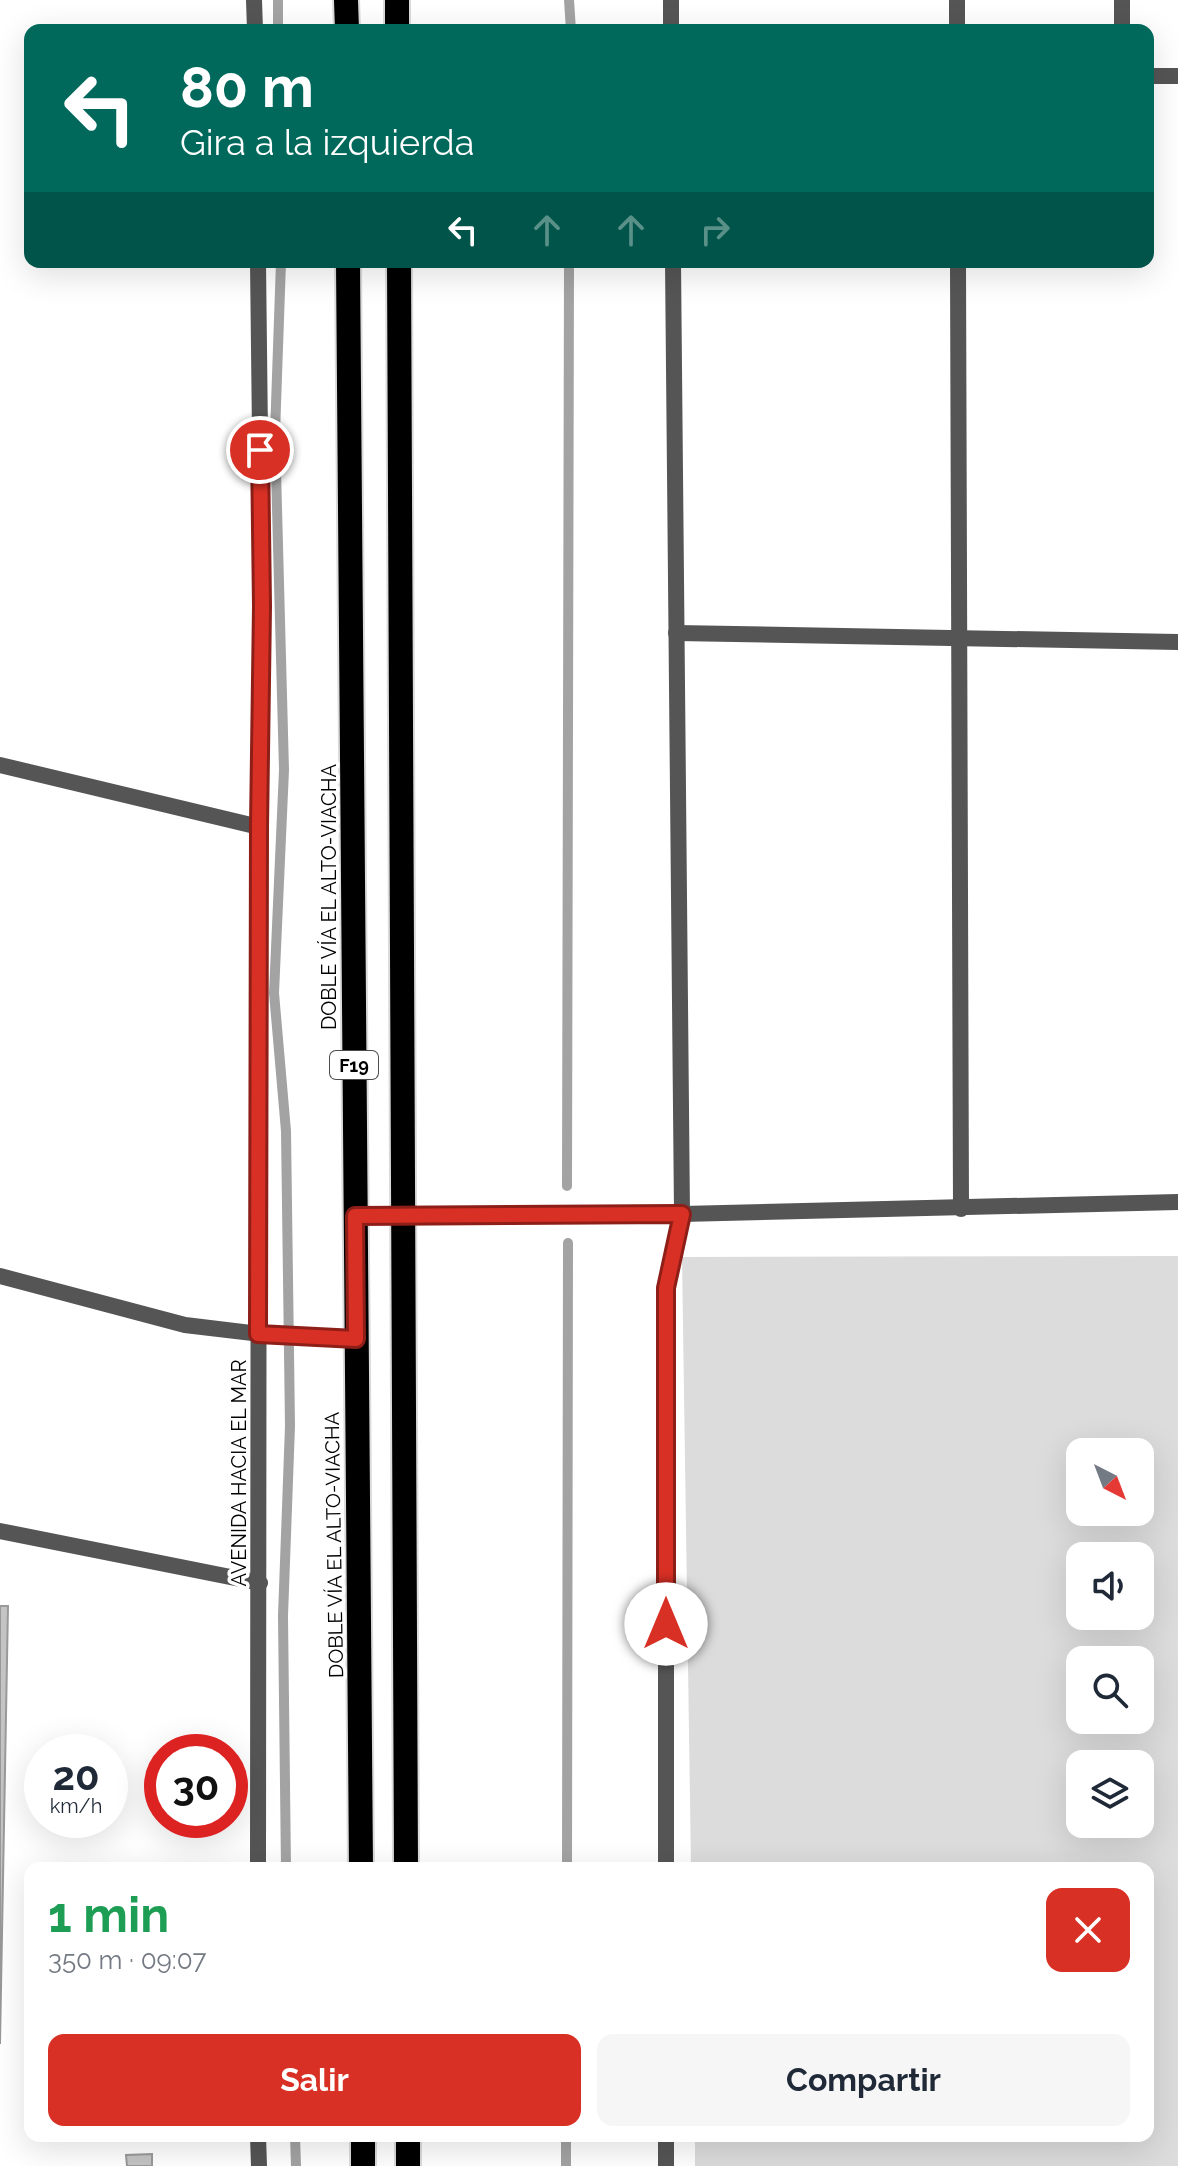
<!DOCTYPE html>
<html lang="es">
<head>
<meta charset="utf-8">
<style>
  :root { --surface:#fff; --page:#f6f6f7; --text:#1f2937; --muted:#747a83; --accent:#d93025 }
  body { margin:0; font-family:Raleway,sans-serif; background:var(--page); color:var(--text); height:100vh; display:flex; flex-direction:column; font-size:30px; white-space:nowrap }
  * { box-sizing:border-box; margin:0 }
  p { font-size:26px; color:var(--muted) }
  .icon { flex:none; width:44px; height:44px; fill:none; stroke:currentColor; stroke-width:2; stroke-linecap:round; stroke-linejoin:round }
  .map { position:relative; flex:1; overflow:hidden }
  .drawer { position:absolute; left:24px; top:1862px; width:1130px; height:280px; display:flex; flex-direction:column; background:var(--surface); border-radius:16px; box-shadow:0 8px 32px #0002 }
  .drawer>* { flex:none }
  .top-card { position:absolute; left:24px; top:24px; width:1130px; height:244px; border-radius:16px; box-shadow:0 8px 32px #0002; background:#00695c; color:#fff; overflow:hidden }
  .needle { width:52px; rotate:138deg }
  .controls { position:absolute; left:1066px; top:1438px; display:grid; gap:16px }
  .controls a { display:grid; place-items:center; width:88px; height:88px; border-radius:16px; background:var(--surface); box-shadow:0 8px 32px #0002; font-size:40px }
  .speed { position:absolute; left:24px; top:1734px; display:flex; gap:16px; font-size:40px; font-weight:700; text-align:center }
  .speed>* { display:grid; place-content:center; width:104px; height:104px; border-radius:50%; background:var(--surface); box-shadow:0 8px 32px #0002; line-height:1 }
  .speed small { font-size:20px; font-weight:400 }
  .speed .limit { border:12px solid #d22; background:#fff; color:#111 }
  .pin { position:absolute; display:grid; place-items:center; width:68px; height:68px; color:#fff; margin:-34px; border:4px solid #fff; border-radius:50%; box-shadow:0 2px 8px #0007 }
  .me { position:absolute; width:88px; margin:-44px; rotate:0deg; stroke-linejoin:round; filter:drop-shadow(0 0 6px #0008) }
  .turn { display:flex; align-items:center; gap:28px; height:168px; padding:0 24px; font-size:36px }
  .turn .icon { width:104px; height:104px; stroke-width:2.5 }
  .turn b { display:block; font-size:56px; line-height:68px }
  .lanes { display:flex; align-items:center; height:76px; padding:0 24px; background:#0003; justify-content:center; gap:40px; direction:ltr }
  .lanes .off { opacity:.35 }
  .round { display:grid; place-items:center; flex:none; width:84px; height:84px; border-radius:16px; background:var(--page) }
  .overview { display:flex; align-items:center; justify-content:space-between; height:136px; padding:0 24px }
  h1 { font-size:48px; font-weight:700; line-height:60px; color:#1e9e55 }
  .primary-button { display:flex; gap:16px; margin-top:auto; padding:16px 24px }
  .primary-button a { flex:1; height:92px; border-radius:16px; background:var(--accent); color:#fff; font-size:32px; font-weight:700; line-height:92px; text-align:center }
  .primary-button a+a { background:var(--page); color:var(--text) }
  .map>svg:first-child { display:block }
  .green { fill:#dcdcdc; fill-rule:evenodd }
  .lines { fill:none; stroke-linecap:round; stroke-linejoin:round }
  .stream { stroke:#a3a3a3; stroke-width:10 }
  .building { fill:#c4c4c4; stroke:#999; stroke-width:2 }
  .highway-casing { stroke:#dbdbdb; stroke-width:28 }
  .street { stroke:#555; stroke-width:16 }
  .highway { stroke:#000; stroke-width:24 }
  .route-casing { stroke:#8d1f18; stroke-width:20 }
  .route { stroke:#d93025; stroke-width:14 }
  .labels { text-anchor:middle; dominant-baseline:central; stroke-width:7; stroke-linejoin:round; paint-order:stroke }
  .shield { fill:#fff; stroke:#4c4c4c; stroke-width:2 }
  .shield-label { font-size:18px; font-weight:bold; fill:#000 }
  .street-label { font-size:20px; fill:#000; stroke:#fff }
</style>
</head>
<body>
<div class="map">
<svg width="1178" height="2166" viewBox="0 0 1178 2166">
  <rect width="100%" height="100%" fill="#fff"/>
  <path class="green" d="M1178,1256V2166H695V2136H1148V1868H691L682,1257ZM1080,1452H1140V1512H1080ZM1080,1556H1140V1616H1080ZM1080,1660H1140V1720H1080ZM1080,1764H1140V1824H1080Z"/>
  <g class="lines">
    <g class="stream">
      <path d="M278,0V30"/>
      <path d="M569,0L571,30"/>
      <path d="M281,262L275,433L284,770L274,993L286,1131L290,1426L283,1616L286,1868"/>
      <path d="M567,1186L569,262"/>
      <path d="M567,1868L568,1243"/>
      <path d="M295,2136L296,2166"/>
      <path d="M566,2166V2136"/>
    </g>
  </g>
  <g class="building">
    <path d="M0,1606H8L0,2044Z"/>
    <path d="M152,2154V2166H127L126,2155Z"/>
  </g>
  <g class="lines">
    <defs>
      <g id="highway">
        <path d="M346,0L347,30"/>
        <path d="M397,0V30"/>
        <path d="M348,262L361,1868"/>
        <path d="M399,262L406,1868"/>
        <path d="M408,2136V2166"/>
        <path d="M363,2166V2136"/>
      </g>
    </defs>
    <use href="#highway" class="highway-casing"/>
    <g class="street">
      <path d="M254,0L255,30"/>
      <path d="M671,0V30"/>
      <path d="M957,0V30"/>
      <path d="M1122,0V30"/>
      <path d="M1148,76H1178"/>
      <path d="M258,262L262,606L259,827L258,1868"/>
      <path d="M958,262L961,1209"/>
      <path d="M676,633L1178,642"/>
      <path d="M0,765L259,827"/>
      <path d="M355,1216L682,1214L1178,1202"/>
      <path d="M0,1276L185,1325L277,1336L356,1339"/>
      <path d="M0,1531L260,1583"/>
      <path d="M666,1868V1288L682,1214L673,262"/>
      <path d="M258,2136L259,2166"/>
      <path d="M666,2166V2136"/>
    </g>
    <use href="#highway" class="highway"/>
  </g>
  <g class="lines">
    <defs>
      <path id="route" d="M260,450L262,606L259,827L258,1334L356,1339L355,1216L682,1214L666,1288V1624"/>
    </defs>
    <use href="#route" class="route-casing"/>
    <use href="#route" class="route"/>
  </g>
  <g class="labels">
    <rect class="shield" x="330" y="1051" width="48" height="28" rx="6"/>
    <g class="shield-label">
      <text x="354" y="1065">F19</text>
    </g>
    <g class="street-label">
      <text transform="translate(329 897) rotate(-90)">DOBLE VÍA EL ALTO-VIACHA</text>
      <text transform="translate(239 1473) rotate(-90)">AVENIDA HACIA EL MAR</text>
      <text transform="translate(334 1545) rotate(-91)">DOBLE VÍA EL ALTO-VIACHA</text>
    </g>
  </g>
</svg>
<div class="controls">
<a><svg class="needle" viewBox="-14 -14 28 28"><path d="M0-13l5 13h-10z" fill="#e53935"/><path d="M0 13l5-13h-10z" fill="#747a83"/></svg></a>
<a><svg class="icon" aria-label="sound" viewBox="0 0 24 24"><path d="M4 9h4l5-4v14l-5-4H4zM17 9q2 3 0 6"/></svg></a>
<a><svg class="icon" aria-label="search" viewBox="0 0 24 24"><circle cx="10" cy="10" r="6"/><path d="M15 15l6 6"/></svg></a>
<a><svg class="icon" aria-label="layers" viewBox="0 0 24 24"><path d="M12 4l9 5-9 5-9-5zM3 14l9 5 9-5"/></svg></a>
</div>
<div class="speed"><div>20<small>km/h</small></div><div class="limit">30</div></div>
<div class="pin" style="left:260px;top:450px;background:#d93025"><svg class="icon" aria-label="arrive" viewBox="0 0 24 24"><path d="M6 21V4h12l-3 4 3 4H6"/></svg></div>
<svg class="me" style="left:666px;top:1624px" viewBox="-20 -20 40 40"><circle r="19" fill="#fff"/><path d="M0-13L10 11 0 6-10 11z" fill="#d93025"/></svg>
<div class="top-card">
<div class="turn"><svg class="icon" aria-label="left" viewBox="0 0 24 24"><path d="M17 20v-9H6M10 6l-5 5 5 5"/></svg><div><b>80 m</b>Gira a la izquierda</div></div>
<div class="lanes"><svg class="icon" aria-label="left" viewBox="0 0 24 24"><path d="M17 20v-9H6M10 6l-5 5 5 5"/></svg><svg class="icon off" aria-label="ahead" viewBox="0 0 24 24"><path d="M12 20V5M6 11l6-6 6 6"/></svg><svg class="icon off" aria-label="ahead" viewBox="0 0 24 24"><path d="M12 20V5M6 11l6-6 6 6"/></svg><svg class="icon off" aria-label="right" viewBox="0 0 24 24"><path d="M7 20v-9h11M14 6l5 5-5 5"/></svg></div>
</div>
<section class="drawer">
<div class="overview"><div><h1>1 min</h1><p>350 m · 09:07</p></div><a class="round" style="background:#d93025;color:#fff"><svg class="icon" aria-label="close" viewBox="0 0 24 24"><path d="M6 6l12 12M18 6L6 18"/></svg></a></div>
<div class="primary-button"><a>Salir</a><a>Compartir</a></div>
</section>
</div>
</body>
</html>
